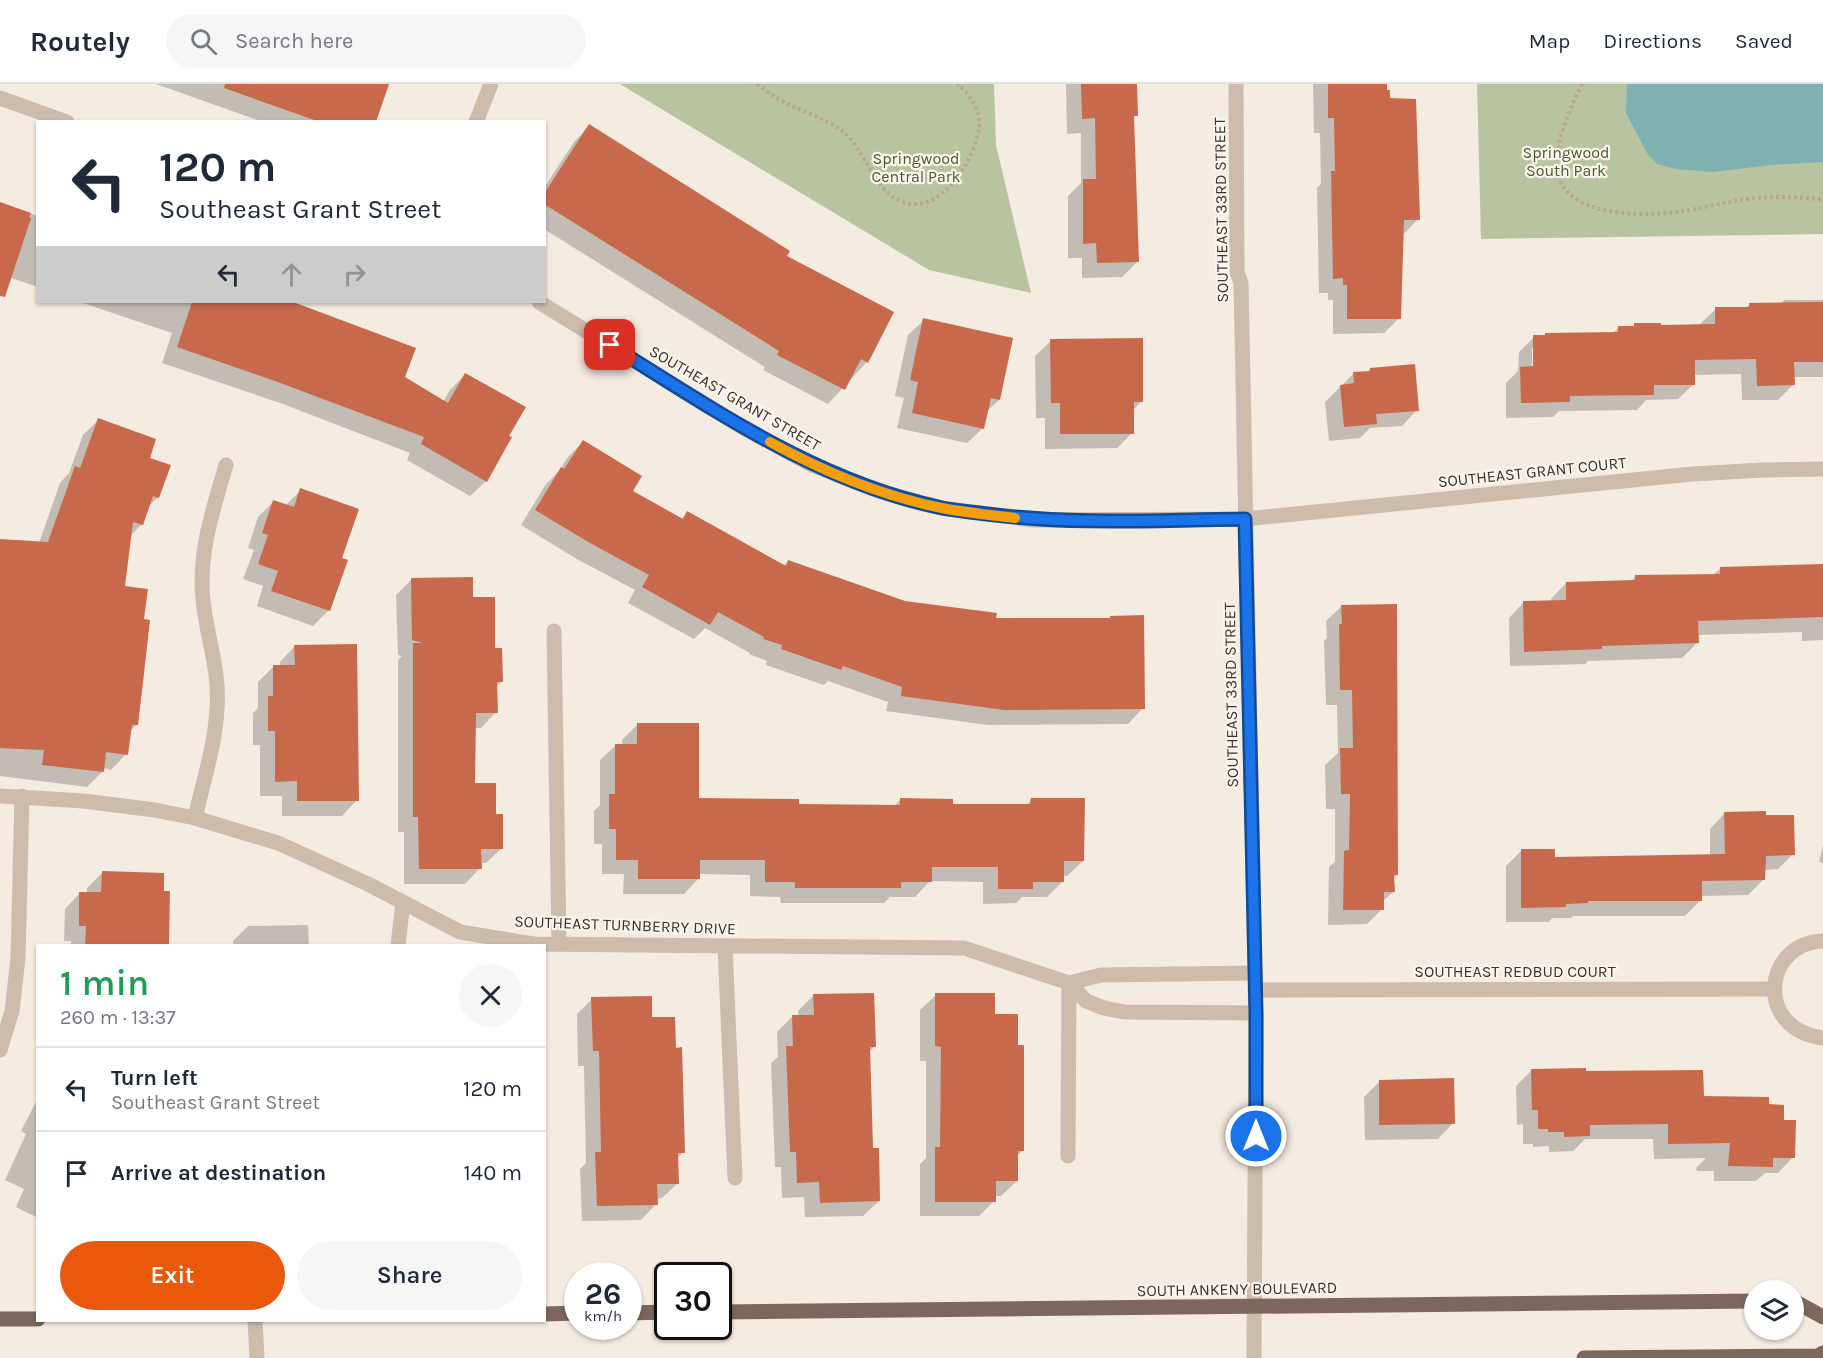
<!DOCTYPE html>
<html lang="en">
<head>
<meta charset="utf-8">
<style>
  :root { --surface:#fff; --page:#f6f6f7; --text:#1f2937; --muted:#747a83; --line:#e0e1e3; --accent:#ea580c }
  body { margin:0; font-family:Karla,sans-serif; background:var(--page); color:var(--text); height:100vh; display:flex; flex-direction:column; font-size:22px; white-space:nowrap }
  * { box-sizing:border-box; margin:0 }
  p { font-size:20px; color:var(--muted) }
  .icon { flex:none; width:33px; height:33px; fill:none; stroke:currentColor; stroke-width:2; stroke-linecap:round; stroke-linejoin:round }
  .map { position:relative; flex:1; overflow:hidden }
  .drawer { position:absolute; left:36px; top:860px; width:510px; height:378px; display:flex; flex-direction:column; background:var(--surface); border-radius:0px; box-shadow:0 2px 4px #0004 }
  .drawer>* { flex:none }
  .guide { position:absolute; left:36px; top:36px; width:510px; height:183px; border-radius:0px; box-shadow:0 2px 4px #0004; background:#fff; color:var(--text); overflow:hidden }
  .controls { position:absolute; left:1744px; top:1196px; display:grid; gap:12px }
  .controls a { display:grid; place-items:center; width:60px; height:60px; border-radius:50%; background:var(--surface); box-shadow:0 2px 4px #0004; font-size:30px }
  .speed { position:absolute; left:564px; top:1178px; display:flex; gap:12px; font-size:30px; font-weight:700; text-align:center }
  .speed>* { display:grid; place-content:center; width:78px; height:78px; border-radius:50%; background:var(--surface); box-shadow:0 2px 4px #0004; line-height:1 }
  .speed small { font-size:15px; font-weight:400 }
  .speed .limit { border:3px solid #111; border-radius:9px; background:#fff; color:#111 }
  .pin { position:absolute; display:grid; place-items:center; width:51px; height:51px; color:#fff; margin:-26px; border-radius:12px; box-shadow:0 3px 9px #0006 }
  .me { position:absolute; width:66px; margin:-33px; rotate:0deg; stroke-linejoin:round; filter:drop-shadow(0 0 4px #0008) }
  .turn { display:flex; align-items:center; gap:21px; height:126px; padding:0 24px; font-size:27px }
  .turn .icon { width:78px; height:78px; stroke-width:2.5 }
  .turn b { display:block; font-size:42px; line-height:51px }
  .lanes { display:flex; align-items:center; height:57px; padding:0 24px; background:#0003; justify-content:center; gap:30px; direction:ltr }
  .lanes .off { opacity:.35 }
  .round { display:grid; place-items:center; flex:none; width:63px; height:63px; border-radius:32px; background:var(--page) }
  .summary { display:flex; align-items:center; justify-content:space-between; height:102px; padding:0 24px }
  h1 { font-size:36px; font-weight:600; line-height:45px; color:#1e9e55 }
  .button { display:flex; gap:12px; margin-top:auto; padding:12px 24px }
  .button a { flex:1; height:69px; border-radius:36px; background:var(--accent); color:#fff; font-size:24px; font-weight:600; line-height:69px; text-align:center }
  .button a+a { background:var(--page); color:var(--text) }
  ul { padding:0; list-style:none }
  li { display:flex; align-items:center; gap:18px; height:84px; padding:0 24px; border-top:2px solid var(--line) }
  li div { flex:1 }
  li b { display:block; font-size:22px }
  li em { font-style:normal }
  header { display:flex; align-items:center; gap:36px; box-sizing:border-box; height:84px; padding:0 30px; background:var(--surface); border-bottom:2px solid var(--line) }
  header strong { font-size:28px }
  nav { display:flex; gap:33px; margin-inline-start:auto; font-size:21px }
  .search { width:420px; height:54px; background:var(--page); display:flex; align-items:center; gap:15px; box-sizing:border-box; padding:0 21px; border-radius:33px; color:var(--muted); font-size:22px }
  .map>svg:first-child { display:block }
  .green { fill:#b8c4a0 }
  .water { fill:#7fb0b2 }
  .shadow { fill:#0003; fill-rule:evenodd }
  .building { fill:#c8694b }
  .lines { fill:none; stroke-linecap:round; stroke-linejoin:round }
  .path { stroke:#b9a596; stroke-width:4; stroke-dasharray:3 3; stroke-linecap:butt }
  .minor { stroke:#cdbbac; stroke-width:15 }
  .major { stroke:#7d675c; stroke-width:15 }
  .route-casing { stroke:#114b97; stroke-width:15 }
  .route { stroke:#1a73e8; stroke-width:10 }
  .slow { stroke:#f59e0b; stroke-width:10 }
  .labels { text-anchor:middle; dominant-baseline:central; stroke-width:4.5; stroke-linejoin:round; paint-order:stroke }
  .park-label { font-size:16px; fill:#4a5a2e; stroke:#fbf5ee }
  .street-label { font-size:16px; fill:#3b302b; stroke:#fbf5ee }
</style>
</head>
<body>
<header>
<strong>Routely</strong>
<div class="search"><svg class="icon" aria-label="search" viewBox="0 0 24 24"><circle cx="10" cy="10" r="6"/><path d="M15 15l6 6"/></svg>Search here</div>
<nav><a>Map</a><a>Directions</a><a>Saved</a></nav>
</header>
<div class="map">
<svg width="1823" height="1274" viewBox="0 0 1823 1274">
  <rect width="100%" height="100%" fill="#f4ebe1"/>
  <g class="green">
    <path d="M620,0H994L996,61L1031,209L929,186Z"/>
    <path d="M1477,0H1823V150L1481,155Z"/>
  </g>
  <path class="water" d="M1627,0H1823V78L1771,81L1712,88L1676,85L1657,80L1647,69L1626,29Z"/>
  <g class="shadow">
    <path d="M156,0H387L375,38H263Z"/>
    <path d="M1066,0H1136V31L1133,35L1137,178L1122,193L1082,194V174H1068V112L1081,99V49L1067,50Z"/>
    <path d="M1313,0H1386L1418,135L1403,151L1399,234L1384,249L1333,250V216H1328V209H1319L1317,104L1321,100L1320,49H1314Z"/>
    <path d="M589,42L785,172L892,228L866,279L828,320L763,286L765,283L544,145V104L574,58Z"/>
    <path d="M0,119L38,132V203L0,190Z"/>
    <path d="M1784,216H1823V293H1793V301L1778,316H1742L1741,290L1694,291V300L1678,315L1646,316L1637,326L1559,327L1553,333L1506,334V299L1518,287L1519,268L1534,253L1612,250L1618,244L1632,243L1635,241L1659,243L1700,240L1716,225L1745,224L1750,220H1781ZM1532,264H1535V290H1532Z"/>
    <path d="M80,218H289L304,223L403,293L443,318L450,306L466,290L507,353L486,397L470,412L407,376L410,369L283,320L162,279L172,249Z"/>
    <path d="M924,236L999,316L986,328L983,344L967,359L897,344L904,314L895,312L908,251Z"/>
    <path d="M1051,257L1142,317L1132,327V349L1117,364L1045,365V334H1036L1035,272Z"/>
    <path d="M1370,285L1417,326L1402,342L1370,344L1360,354L1329,357L1325,318L1353,290L1367,289Z"/>
    <path d="M98,336L148,375L158,413L148,423L142,440L130,452L124,503L142,536L136,641L129,648L126,670L111,686L103,684L102,688L87,703L0,692V457L39,459L60,399L69,389L83,351Z"/>
    <path d="M583,358L631,408L681,435L688,429L783,482L788,477L905,519L994,536L1109,535L1111,533L1143,624L1128,640L988,641L886,627L888,618L828,597L824,601L766,581L767,577L749,570L750,569L705,544L694,555L628,519L635,506L575,474L521,441L546,400L558,388L568,373Z"/>
    <path d="M301,406L340,474L329,526L313,542L257,522L263,502L243,495L254,466L248,464L258,433L273,418L285,422Z"/>
    <path d="M1823,481V556L1802,557V548L1697,551V559L1682,574L1588,577L1585,580L1510,582L1509,534L1524,518H1551V515L1566,499L1630,498L1635,493L1713,491L1721,484Z"/>
    <path d="M412,495L472,514L494,565L501,598L496,603V628L481,644H474L473,701L495,732L502,764L486,779H480V784L465,800H404V748H398V576L402,572L398,571L396,511Z"/>
    <path d="M1342,522L1397,791L1393,794V808L1382,818V825L1367,840L1328,841L1329,783L1335,778V725H1326L1325,681L1338,669L1337,621H1326L1324,557L1327,554L1326,537Z"/>
    <path d="M295,562L357,716L342,732H282V712H260V661H253V629L258,624V598L273,583H280V578Z"/>
    <path d="M637,641L698,715L798,722H894L900,716L951,721L1025,722L1031,716L1083,777L1067,792H1062V798L1047,813H1022L1016,819L983,820V798L930,797L915,813H890L884,819H781L780,813L750,812V791L699,790V794L684,810H623L624,790H602V760H594V727L600,721V676L616,661H622V656Z"/>
    <path d="M1725,729L1765,733L1793,770L1778,785L1764,786L1763,796L1748,811L1701,812V816L1685,832H1573L1571,834H1552L1549,838H1506V782L1521,767L1554,775L1710,771V745Z"/>
    <path d="M1823,762V779L1819,778Z"/>
    <path d="M102,789L167,861H71V857H64L65,825L80,809H87V804Z"/>
    <path d="M308,841L309,861H233V857L248,842Z"/>
    <path d="M936,911L994,931L1023,1066L1017,1072V1097L1001,1112H994V1117L979,1132H920V1080L926,1074V977H920V926Z"/>
    <path d="M813,912L874,963L868,969L871,1066L879,1117L863,1132L805,1133L804,1113L782,1114L781,1083H775L771,979L778,973L777,948L792,933H798V927Z"/>
    <path d="M592,915L683,1068L677,1075L678,1099L662,1114L656,1115V1120L641,1136L582,1137L580,1085L586,1079L584,982H578L577,930Z"/>
    <path d="M1532,986L1585,989L1702,1013L1768,1022L1782,1047L1793,1073L1778,1089H1765L1756,1097H1714V1087H1697L1696,1084L1706,1074L1654,1075L1653,1055H1585L1573,1067L1549,1068V1062L1533,1063V1060H1523V1040L1517,1041L1516,1002Z"/>
    <path d="M1380,997L1453,1039L1438,1055L1365,1056L1364,1013Z"/>
    <path d="M38,1014V1134L16,1123L24,1105L5,1096L26,1050L21,1047Z"/>
  </g>
  <g class="building">
    <path d="M225,0H389L376,38H320L224,4Z"/>
    <path d="M1081,0H1137L1138,32H1134L1139,178L1097,179L1096,159L1083,160V95H1096L1095,34L1082,35Z"/>
    <path d="M1328,0H1387V6H1390V14L1416,15L1420,136H1404L1401,235H1347V201H1343V194L1333,195L1331,87H1335L1334,34H1328Z"/>
    <path d="M589,40L790,167L787,172L894,228L868,279L861,275L845,306L777,271L779,267L544,120V110Z"/>
    <path d="M0,118L31,129L29,133L31,134L5,213L0,212Z"/>
    <path d="M192,218H293L416,264L405,293L448,319L465,289L526,323L509,352L512,353L487,398L421,360L424,353L275,297L177,263Z"/>
    <path d="M1823,218V278H1794L1795,301L1757,302L1756,275L1695,276V301H1654V311L1570,312V318L1521,319L1520,283L1533,282V251H1545V249L1618,248V242H1634V239H1661V241L1715,240V223H1749V219Z"/>
    <path d="M923,234L1013,254L1000,316L991,314L984,345L912,329L918,298L910,296Z"/>
    <path d="M1143,254V318H1134V350H1060V319H1051L1050,255Z"/>
    <path d="M1415,280L1419,327L1376,330L1377,340L1344,343L1340,301L1354,299L1353,288L1370,287V284Z"/>
    <path d="M98,334L156,355L150,374L171,381L159,414L153,412L143,441L133,438L125,502L148,505L144,535L150,536L142,607L138,641H132L128,671L106,668L104,688L42,681L44,666L0,664V455L48,458L75,382L80,384Z"/>
    <path d="M583,356L642,392L633,407L683,435L687,427L786,482L788,476L905,517L997,529L996,534H1110V532L1144,531L1145,625L1004,626L901,612L902,603L843,582L841,586L781,565L782,561L763,555L764,553L718,528L710,541L642,503L649,491L590,459L535,426L561,383L564,385Z"/>
    <path d="M300,404L359,425L342,474L348,476L330,527L271,507L278,487L258,480L268,451L262,449L273,416L294,423Z"/>
    <path d="M1823,480V533L1698,537L1699,559L1602,562V565L1524,568L1523,517L1566,516V498L1635,496V491L1720,490V483Z"/>
    <path d="M473,493V513H495V564H502L503,598H497L498,629H476L475,699H496V730H503V765H481L482,785H419L418,733H413V559H423L412,556L411,494Z"/>
    <path d="M1397,520L1398,791H1394L1395,808H1384V826H1343L1344,767L1349,766L1350,710H1341L1340,664H1353L1352,606H1340L1339,540H1342L1341,521Z"/>
    <path d="M357,560L359,717H297V697L275,698V647H268V612H273V581H295L294,561Z"/>
    <path d="M637,639H699V714L799,715V720L900,721V714L953,715V720H1030L1031,714H1085L1084,777H1064V798H1033V805H998V783H932V798H901V804H795V798H765V776H700V795H638V776H616V745H609V710H615V660H637Z"/>
    <path d="M1766,727V731H1794L1795,771L1766,772L1765,796L1702,797V817H1588V819L1566,820V823L1521,824V765H1555V773L1725,770L1724,728Z"/>
    <path d="M102,787L164,789V807H170L169,861H85L86,842H79V808H101Z"/>
    <path d="M874,909L876,963H870L873,1064H879L880,1117L820,1119L819,1098L797,1099L796,1068H790L786,962H793L792,931H814L813,910Z"/>
    <path d="M935,909H995V930H1018V961H1024V1067H1018V1097H996V1118H935V1063H940L941,963L935,962Z"/>
    <path d="M652,912V933H675L676,964L682,963L685,1069H678L679,1100H657L658,1121L597,1122L595,1068H601L599,967H593L591,913Z"/>
    <path d="M1586,984V987L1703,986L1704,1012L1769,1013V1020L1784,1021V1036H1796L1795,1074H1773V1083L1728,1082L1730,1059L1668,1060V1040L1590,1041V1052L1564,1053V1048H1548V1045H1538V1026H1532L1531,985Z"/>
    <path d="M1454,994L1455,1040L1379,1041V996Z"/>
  </g>
  <g class="lines">
    <g class="path">
      <path d="M757,0C766,6 774,13 784,18C803,28 828,35 845,49C866,68 873,107 903,118C941,132 976,74 979,43C980,25 970,10 957,0"/>
      <path d="M1582,0C1570,25 1556,55 1557,83C1559,131 1634,132 1668,129C1693,127 1716,120 1740,116C1767,112 1797,112 1823,116"/>
    </g>
    <g class="minor">
      <path d="M1236,0L1237,188L1241,199L1256,940L1254,1274"/>
      <path d="M0,14L67,38"/>
      <path d="M476,38L491,0"/>
      <path d="M539,218L747,346L812,381L878,407L942,424L1033,436L1245,435L1693,390L1763,386L1823,385"/>
      <path d="M554,547L559,859"/>
      <path d="M0,712L84,717L155,726L195,734L278,759L368,800L460,848L534,860L964,864L1069,899L1086,917L1104,924L1124,928L1256,929"/>
      <path d="M195,734C203,698 215,662 217,625C220,586 207,555 203,516C198,469 213,426 226,381"/>
      <path d="M1823,857C1763,859 1754,945 1823,954"/>
      <path d="M398,861L403,818"/>
      <path d="M725,862L735,1094"/>
      <path d="M1069,899L1101,891L1255,889"/>
      <path d="M1255,906L1774,905"/>
      <path d="M0,966L12,927L18,874L22,712"/>
      <path d="M1068,1072L1069,899"/>
      <path d="M255,1236L257,1274"/>
    </g>
    <g class="major">
      <path d="M1794,1217L1823,1233"/>
      <path d="M718,1228L1755,1217"/>
      <path d="M628,1229L668,1228"/>
      <path d="M544,1230L578,1229"/>
      <path d="M0,1235H38"/>
      <path d="M1584,1274L1818,1272L1823,1269"/>
    </g>
  </g>
  <g class="lines">
    <defs>
      <path id="route" d="M610,261C716,327 818,398 942,424C957,427 972,428 987,430C1072,441 1159,436 1245,435L1256,929V1052"/>
    </defs>
    <use href="#route" class="route-casing"/>
    <use href="#route" class="route"/>
    <path class="slow" d="M770,358C824,388 882,412 942,424C966,429 991,431 1015,434"/>
  </g>
  <g class="labels">
    <g class="park-label">
      <text x="1566" y="68">Springwood<tspan x="1566" dy="18">South Park</tspan></text>
      <text x="916" y="74">Springwood<tspan x="916" dy="18">Central Park</tspan></text>
    </g>
    <g class="street-label">
      <text transform="translate(1221 126) rotate(-91)">SOUTHEAST 33RD STREET</text>
      <text transform="translate(735 314) rotate(30)">SOUTHEAST GRANT STREET</text>
      <text transform="translate(1532 388) rotate(-6)">SOUTHEAST GRANT COURT</text>
      <text transform="translate(1231 611) rotate(-91)">SOUTHEAST 33RD STREET</text>
      <text transform="translate(625 841) rotate(2)">SOUTHEAST TURNBERRY DRIVE</text>
      <text x="1515" y="887">SOUTHEAST REDBUD COURT</text>
      <text transform="translate(1237 1205) rotate(-1)">SOUTH ANKENY BOULEVARD</text>
    </g>
  </g>
</svg>
<div class="controls">
<a><svg class="icon" aria-label="layers" viewBox="0 0 24 24"><path d="M12 4l9 5-9 5-9-5zM3 14l9 5 9-5"/></svg></a>
</div>
<div class="speed"><div>26<small>km/h</small></div><div class="limit">30</div></div>
<div class="pin" style="left:610px;top:261px;background:#d93025"><svg class="icon" aria-label="arrive" viewBox="0 0 24 24"><path d="M6 21V4h12l-3 4 3 4H6"/></svg></div>
<svg class="me" style="left:1256px;top:1052px" viewBox="-20 -20 40 40"><circle r="17" fill="#1a73e8" stroke="#fff" stroke-width="3"/><path d="M0-11L8 9 0 5-8 9z" fill="#fff"/></svg>
<div class="guide">
<div class="turn"><svg class="icon" aria-label="left" viewBox="0 0 24 24"><path d="M17 20v-9H6M10 6l-5 5 5 5"/></svg><div><b>120 m</b>Southeast Grant Street</div></div>
<div class="lanes"><svg class="icon" aria-label="left" viewBox="0 0 24 24"><path d="M17 20v-9H6M10 6l-5 5 5 5"/></svg><svg class="icon off" aria-label="ahead" viewBox="0 0 24 24"><path d="M12 20V5M6 11l6-6 6 6"/></svg><svg class="icon off" aria-label="right" viewBox="0 0 24 24"><path d="M7 20v-9h11M14 6l5 5-5 5"/></svg></div>
</div>
<section class="drawer">
<div class="summary"><div><h1>1 min</h1><p>260 m · 13:37</p></div><a class="round"><svg class="icon" aria-label="close" viewBox="0 0 24 24"><path d="M6 6l12 12M18 6L6 18"/></svg></a></div>
<ul>
<li><svg class="icon" aria-label="left" viewBox="0 0 24 24"><path d="M17 20v-9H6M10 6l-5 5 5 5"/></svg><div><b>Turn left</b><p>Southeast Grant Street</p></div><em>120 m</em></li>
<li><svg class="icon" aria-label="arrive" viewBox="0 0 24 24"><path d="M6 21V4h12l-3 4 3 4H6"/></svg><div><b>Arrive at destination</b></div><em>140 m</em></li>
</ul>
<div class="button"><a>Exit</a><a>Share</a></div>
</section>
</div>
</body>
</html>
